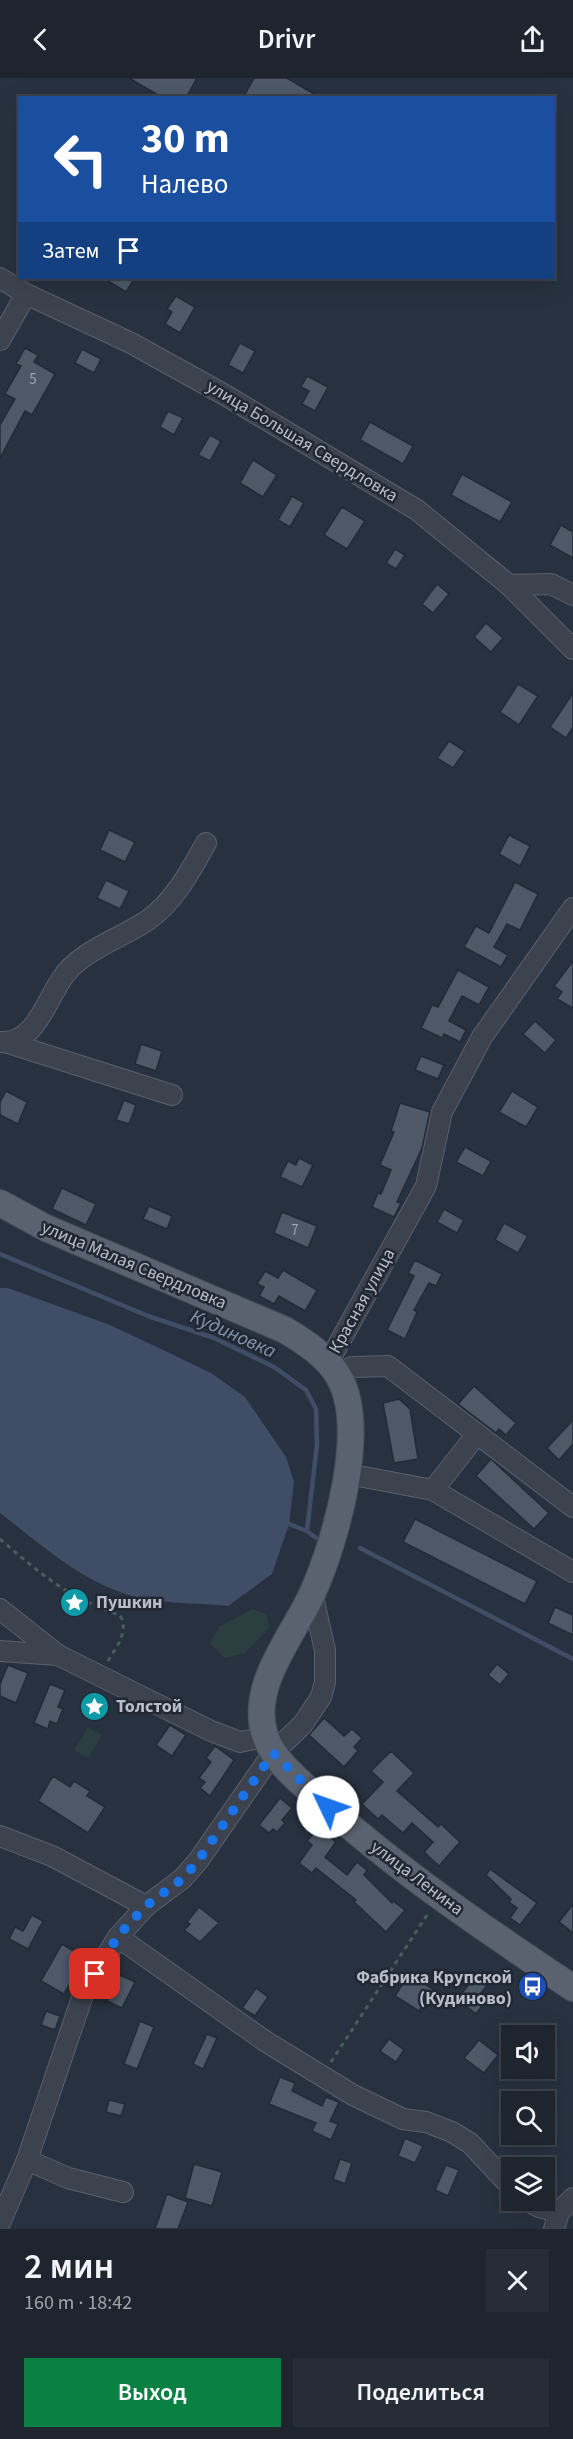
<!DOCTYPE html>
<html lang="ru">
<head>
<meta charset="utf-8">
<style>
  :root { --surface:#1e252f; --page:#262d37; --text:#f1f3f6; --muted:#a1a5aa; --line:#3c424b; --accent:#0b8043 }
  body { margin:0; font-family:"Source Sans 3",sans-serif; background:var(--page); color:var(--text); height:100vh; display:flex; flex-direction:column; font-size:22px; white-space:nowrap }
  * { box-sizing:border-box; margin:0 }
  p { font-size:20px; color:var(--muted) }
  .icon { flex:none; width:33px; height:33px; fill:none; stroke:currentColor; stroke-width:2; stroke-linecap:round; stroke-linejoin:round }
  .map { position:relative; height:2151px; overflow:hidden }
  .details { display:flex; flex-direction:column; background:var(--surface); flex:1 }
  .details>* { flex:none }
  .guide { position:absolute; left:18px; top:18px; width:537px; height:183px; border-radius:0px; box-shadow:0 6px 24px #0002,0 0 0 2px var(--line); background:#1a4fa0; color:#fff; overflow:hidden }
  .tools { position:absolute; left:501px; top:1947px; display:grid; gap:12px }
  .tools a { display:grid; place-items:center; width:54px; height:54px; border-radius:0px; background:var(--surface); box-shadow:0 6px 24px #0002,0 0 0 2px var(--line); font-size:30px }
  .pin { position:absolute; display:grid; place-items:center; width:51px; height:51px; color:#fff; margin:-26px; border-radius:12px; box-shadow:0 3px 9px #0006 }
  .me { position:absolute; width:66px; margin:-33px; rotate:312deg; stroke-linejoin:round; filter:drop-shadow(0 0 4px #0008) }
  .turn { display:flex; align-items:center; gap:21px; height:126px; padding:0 24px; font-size:27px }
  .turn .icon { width:78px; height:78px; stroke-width:2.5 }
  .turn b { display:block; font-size:42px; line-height:51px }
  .then { display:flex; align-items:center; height:57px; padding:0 24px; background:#0003; gap:12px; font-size:22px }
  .round { display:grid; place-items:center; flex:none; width:63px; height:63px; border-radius:0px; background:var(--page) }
  .headline { display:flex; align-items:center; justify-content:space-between; height:102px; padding:0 24px }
  h1 { font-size:36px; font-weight:600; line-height:45px }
  .action { display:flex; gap:12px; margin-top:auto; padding:12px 24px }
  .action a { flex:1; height:69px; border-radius:0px; background:var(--accent); color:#fff; font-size:24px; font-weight:600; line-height:69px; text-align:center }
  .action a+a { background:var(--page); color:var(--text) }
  header { display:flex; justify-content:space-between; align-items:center; height:78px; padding:0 24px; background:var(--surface); font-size:27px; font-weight:600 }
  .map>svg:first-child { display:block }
  .green { fill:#2b3f41 }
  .water { fill:#3f4e66 }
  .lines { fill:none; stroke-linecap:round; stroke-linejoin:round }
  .stream { stroke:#3f4e66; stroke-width:4.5 }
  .building { fill:#4e5867; stroke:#232a36; stroke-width:1.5 }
  .minor-casing { stroke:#5a616c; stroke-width:22 }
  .major-casing { stroke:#454c58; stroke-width:28 }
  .path { stroke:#4a5c5f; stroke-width:3; stroke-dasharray:4.5 4.5; stroke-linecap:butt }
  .minor { stroke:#3c434f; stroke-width:20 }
  .major { stroke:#5a626f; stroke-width:26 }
  .route { stroke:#1a73e8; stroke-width:10; stroke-dasharray:0 18 }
  .labels { text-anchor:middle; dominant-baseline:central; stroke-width:5; stroke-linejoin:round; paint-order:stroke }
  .number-label { font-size:15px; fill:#9ea4b0 }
  .street-label { font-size:18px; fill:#b8bec9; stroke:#212834 }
  .poi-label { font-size:18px; font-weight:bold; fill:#b8bec9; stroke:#212834; text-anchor:start }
  .water-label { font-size:20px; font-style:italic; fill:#8294ae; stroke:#212834 }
</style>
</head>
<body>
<header><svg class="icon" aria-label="back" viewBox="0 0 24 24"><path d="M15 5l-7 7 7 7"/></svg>Drivr<svg class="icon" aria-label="share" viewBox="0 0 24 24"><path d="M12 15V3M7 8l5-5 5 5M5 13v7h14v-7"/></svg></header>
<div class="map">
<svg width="573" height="2151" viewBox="0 0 573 2151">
  <rect width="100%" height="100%" fill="#28313f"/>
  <g class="green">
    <path d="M253,1531L266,1536L269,1549L245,1575L225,1580L210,1565L220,1548Z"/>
    <path d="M88,1649L102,1657L88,1680L74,1672Z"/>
  </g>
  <path class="water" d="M0,1210H8L110,1247L161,1271L211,1295L245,1319L286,1379L294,1404L289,1446L272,1496L228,1528C200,1525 169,1526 141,1520C87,1509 42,1467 0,1435Z"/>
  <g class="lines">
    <g class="stream">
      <path d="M0,1176L148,1238L214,1260L274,1289L306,1312L316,1331L317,1366L307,1453L316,1460"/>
      <path d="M289,1446L307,1453"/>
      <path d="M360,1470L573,1581"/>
    </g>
  </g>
  <g class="building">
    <path d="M129,0H197L186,20H163Z"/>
    <path d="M254,0H287L321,20H243Z"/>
    <path d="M103,200H135L126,214Z"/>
    <path d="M176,218L195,229L180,255L165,246L172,234L167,231Z"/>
    <path d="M240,265L255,273L243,295L228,287Z"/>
    <path d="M25,270L38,277L34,284L55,296L32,337L25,333L0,380V347L15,321L5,316L21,288L16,286Z"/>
    <path d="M82,271L101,281L94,295L75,285Z"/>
    <path d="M307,298L328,309L315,333L302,326L309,313L301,309Z"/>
    <path d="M168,333L183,340L174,357L160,349Z"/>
    <path d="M370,344L413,368L403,386L360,362Z"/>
    <path d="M210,357L221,363L210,383L198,377Z"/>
    <path d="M253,382L277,397L263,419L240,405Z"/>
    <path d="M462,396L512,424L500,444L451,417Z"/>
    <path d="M292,418L304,425L290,449L278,442Z"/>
    <path d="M342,429L365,443L347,471L324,457Z"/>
    <path d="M561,447L573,454V480L550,467Z"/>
    <path d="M395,471L405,477L396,491L386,485Z"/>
    <path d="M437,506L449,516L433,535L422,526Z"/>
    <path d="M486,545L503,560L491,574L474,559Z"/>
    <path d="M518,606L538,618L519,647L500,634Z"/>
    <path d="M573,615V649L566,660L550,649Z"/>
    <path d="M449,663L465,673L453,690L437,680Z"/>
    <path d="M109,752L135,764L125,784L100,772Z"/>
    <path d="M509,757L530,768L520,788L499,776Z"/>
    <path d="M106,802L129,813L120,831L97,820Z"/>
    <path d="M515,804L538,816L520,852L507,846L494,869L508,877L501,889L464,869L476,848L489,855Z"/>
    <path d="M573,883V930L557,921L562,914L554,908Z"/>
    <path d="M458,892L489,909L479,927L462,918L449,943L466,952L460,964L444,956L442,960L421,950L432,927L438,929Z"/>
    <path d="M535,943L556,962L545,975L523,956Z"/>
    <path d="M141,966L162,973L156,993L135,986Z"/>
    <path d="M421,978L444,987L438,1001L415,992Z"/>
    <path d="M6,1013L27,1024L18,1046L0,1037V1024Z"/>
    <path d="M512,1013L538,1029L526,1049L499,1034Z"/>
    <path d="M124,1022L136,1027L129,1046L116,1042Z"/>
    <path d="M400,1025L430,1034L422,1070L397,1124L401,1125L394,1139L372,1129L378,1115L381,1116L391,1092L380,1087L394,1054L391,1053Z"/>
    <path d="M465,1069L491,1083L483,1098L456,1084Z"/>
    <path d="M299,1080L313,1087L302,1109L280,1099L288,1083L296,1087Z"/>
    <path d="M62,1110L96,1126L86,1147L52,1131Z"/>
    <path d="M149,1128L172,1138L167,1151L143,1141Z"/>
    <path d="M444,1131L464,1142L457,1155L437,1144Z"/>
    <path d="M282,1134L317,1148L308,1170L274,1155Z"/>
    <path d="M504,1145L528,1158L518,1175L495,1162Z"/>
    <path d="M415,1182L442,1196L436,1208L429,1205L414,1232L417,1234L405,1261L387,1252L414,1198L408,1195Z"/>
    <path d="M283,1192L317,1212L305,1233L279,1218L274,1226L259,1218L264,1209L257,1206L265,1193L278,1200Z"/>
    <path d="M474,1308L516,1345L506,1357L499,1351L496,1355L458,1326Z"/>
    <path d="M399,1321L410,1331L418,1381L394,1385L383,1325Z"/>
    <path d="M573,1342V1366L559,1382L547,1370Z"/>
    <path d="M491,1381L549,1435L534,1451L476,1398Z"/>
    <path d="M415,1441L537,1503L525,1526L403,1464Z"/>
    <path d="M555,1529L573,1537V1557L548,1545Z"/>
    <path d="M497,1586L509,1596L500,1607L488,1597Z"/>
    <path d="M8,1587L28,1595L16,1625L0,1618V1606Z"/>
    <path d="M50,1606L65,1612L58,1629L63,1631L57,1646L50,1643L48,1651L34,1645Z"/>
    <path d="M324,1640L344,1658L352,1651L362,1660L354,1669L358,1673L344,1689L309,1657Z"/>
    <path d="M170,1647L186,1657L172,1678L156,1667Z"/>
    <path d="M215,1668L234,1682L210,1718L200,1710L205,1704L199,1700L211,1684L206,1680Z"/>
    <path d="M391,1673L414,1695L397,1713L438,1749L441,1746L460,1764L439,1788L424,1774L433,1764L412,1745L403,1755L382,1737L378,1741L362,1726L383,1704L371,1693Z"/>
    <path d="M53,1698L70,1709L74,1703L90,1713L87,1718L105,1729L88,1755L38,1723Z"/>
    <path d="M280,1720L292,1730L282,1742L285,1745L277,1754L273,1751L269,1755L259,1747Z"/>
    <path d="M318,1750L336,1764L325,1779L347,1797L357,1784L367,1792L364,1797L392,1825L393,1823L405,1832L386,1854L354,1824L356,1822L316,1790L312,1795L299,1785L312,1767L307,1763Z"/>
    <path d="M490,1791L537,1825L520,1847L510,1840L517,1830L509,1824L511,1821L486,1797Z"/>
    <path d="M573,1826V1855L559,1844Z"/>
    <path d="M199,1829L219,1845L200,1864L184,1852L190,1846L187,1844Z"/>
    <path d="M32,1837L43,1843L28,1871L9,1861L15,1849L23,1853Z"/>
    <path d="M62,1866L85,1880L64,1916L41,1903Z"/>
    <path d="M480,1892L492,1901L481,1915L488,1920L476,1936L466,1928L470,1922L462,1915Z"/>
    <path d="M409,1896L433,1911L419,1933L395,1918Z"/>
    <path d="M120,1897L135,1904L122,1930L107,1923Z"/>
    <path d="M256,1910L268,1919L255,1938L242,1930Z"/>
    <path d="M46,1933L60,1938L55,1952L41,1947Z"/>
    <path d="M140,1943L154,1949L137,1991L124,1986Z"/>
    <path d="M207,1956L217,1960L203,1991L193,1986Z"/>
    <path d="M389,1961L404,1972L396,1984L380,1973Z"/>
    <path d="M479,1962L498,1977L484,1995L464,1980Z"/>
    <path d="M280,1999L295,2005L292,2013L322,2028L326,2019L339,2024L330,2043L338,2046L331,2062L312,2053L316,2045L269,2026Z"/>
    <path d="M109,2022L125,2026L121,2038L106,2034Z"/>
    <path d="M405,2060L423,2068L415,2085L398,2078Z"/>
    <path d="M340,2081L352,2085L345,2106L333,2101Z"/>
    <path d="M194,2086L222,2094L212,2128L185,2120Z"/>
    <path d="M446,2087L459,2092L448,2118L435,2112Z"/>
    <path d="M167,2116L188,2124L178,2151H155Z"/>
  </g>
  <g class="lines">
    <defs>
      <g id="minor">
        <path d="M0,200L26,216L131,265L225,317L417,432L509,507L573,571"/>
        <path d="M0,262L26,216"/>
        <path d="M509,507L551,506L573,517"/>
        <path d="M0,964C34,967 46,924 61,902C77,874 122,860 148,842C174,824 191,792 206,765"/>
        <path d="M5,964L172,1017"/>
        <path d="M328,1285L426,1108L442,1034L482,959L573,830"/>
        <path d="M339,1299L352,1289L388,1288L573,1429"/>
        <path d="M348,1396L433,1412L573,1494"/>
        <path d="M433,1412L477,1356"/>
        <path d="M0,1531L58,1577L211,1653L240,1664L266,1659"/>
        <path d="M0,1573L58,1577"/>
        <path d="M0,1758L52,1778L146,1828"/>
        <path d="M118,1859L265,1963L353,2017L403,2041L426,2044L452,2054L470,2065L512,2110"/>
        <path d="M27,2082L68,2100L123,2114"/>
        <path d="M526,2122L539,2129L559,2134"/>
        <path d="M0,2145L27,2082L84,1914L118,1859L146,1828L182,1801L198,1783L273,1675L303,1646L321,1619L325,1604V1572L312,1515"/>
        <path d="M554,2151L559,2134L573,2120"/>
      </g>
      <path id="major" d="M0,1125L46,1150L285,1252C305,1264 327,1278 339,1299C368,1351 336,1462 313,1514C293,1559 247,1609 266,1660C276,1686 302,1705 322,1724C400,1794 486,1852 573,1910"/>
    </defs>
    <use href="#minor" class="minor-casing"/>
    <use href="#major" class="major-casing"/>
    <g class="path">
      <path d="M0,1461C39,1495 70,1521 120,1537C129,1554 117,1568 108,1583"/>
      <path d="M331,1984L429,1834"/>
    </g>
    <use href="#minor" class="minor"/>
    <use href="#major" class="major"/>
  </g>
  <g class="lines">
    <path class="route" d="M95,1896L118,1858L146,1828L182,1801L198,1783L273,1675L328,1729"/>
  </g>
  <defs>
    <symbol id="sight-disc" viewBox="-11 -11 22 22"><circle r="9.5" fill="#0f9aa8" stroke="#212834"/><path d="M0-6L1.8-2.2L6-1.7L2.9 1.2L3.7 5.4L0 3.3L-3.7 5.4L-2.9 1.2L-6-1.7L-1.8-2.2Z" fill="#fff"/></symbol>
    <symbol id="bus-disc" viewBox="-11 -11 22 22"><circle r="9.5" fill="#1a4fb4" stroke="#212834"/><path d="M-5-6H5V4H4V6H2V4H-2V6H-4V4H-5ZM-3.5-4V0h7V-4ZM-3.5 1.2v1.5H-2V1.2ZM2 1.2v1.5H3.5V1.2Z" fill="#fff"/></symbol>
  </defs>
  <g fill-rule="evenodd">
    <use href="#sight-disc" x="58" y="1508" width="33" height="33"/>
    <use href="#sight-disc" x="78" y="1612" width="33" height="33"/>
    <use href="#bus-disc" x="516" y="1892" width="33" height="33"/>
  </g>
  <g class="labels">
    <g class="number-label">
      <text x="33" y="301">5</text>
      <text x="295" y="1152">7</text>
    </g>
    <g class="street-label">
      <text transform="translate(302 363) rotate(31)">улица Большая Свердловка</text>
      <text transform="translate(134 1187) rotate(23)">улица Малая Свердловка</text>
      <text transform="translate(362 1223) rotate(-61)">Красная улица</text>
      <text transform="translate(417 1800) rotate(37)">улица Ленина</text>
    </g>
    <g class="poi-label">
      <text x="96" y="1524">Пушкин</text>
      <text x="116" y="1628">Толстой</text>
      <text x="512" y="1899" text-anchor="end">Фабрика Крупской<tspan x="512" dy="21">(Кудиново)</tspan></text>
    </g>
    <g class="water-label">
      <text transform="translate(233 1256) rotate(24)">Кудиновка</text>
    </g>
  </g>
</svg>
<div class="tools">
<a><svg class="icon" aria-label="sound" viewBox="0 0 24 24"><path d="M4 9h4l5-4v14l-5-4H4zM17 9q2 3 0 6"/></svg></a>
<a><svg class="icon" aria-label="search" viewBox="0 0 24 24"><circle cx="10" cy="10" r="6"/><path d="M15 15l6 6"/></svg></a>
<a><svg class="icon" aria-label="layers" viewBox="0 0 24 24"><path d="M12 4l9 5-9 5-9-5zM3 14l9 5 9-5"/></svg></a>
</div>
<div class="pin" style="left:95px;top:1896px;background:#d93025"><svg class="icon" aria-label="arrive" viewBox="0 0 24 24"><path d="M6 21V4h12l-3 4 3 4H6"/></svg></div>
<svg class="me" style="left:328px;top:1729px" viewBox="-20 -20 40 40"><circle r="19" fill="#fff"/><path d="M0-13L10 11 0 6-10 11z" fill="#1a73e8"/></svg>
<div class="guide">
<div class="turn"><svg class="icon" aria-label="left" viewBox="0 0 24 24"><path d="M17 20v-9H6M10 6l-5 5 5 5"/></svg><div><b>30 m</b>Налево</div></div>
<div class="then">Затем<svg class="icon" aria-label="arrive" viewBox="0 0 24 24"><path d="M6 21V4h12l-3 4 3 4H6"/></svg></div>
</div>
</div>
<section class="details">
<div class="headline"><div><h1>2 мин</h1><p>160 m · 18:42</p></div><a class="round"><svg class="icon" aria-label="close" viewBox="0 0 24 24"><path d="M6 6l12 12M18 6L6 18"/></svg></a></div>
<div class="action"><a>Выход</a><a>Поделиться</a></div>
</section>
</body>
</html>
